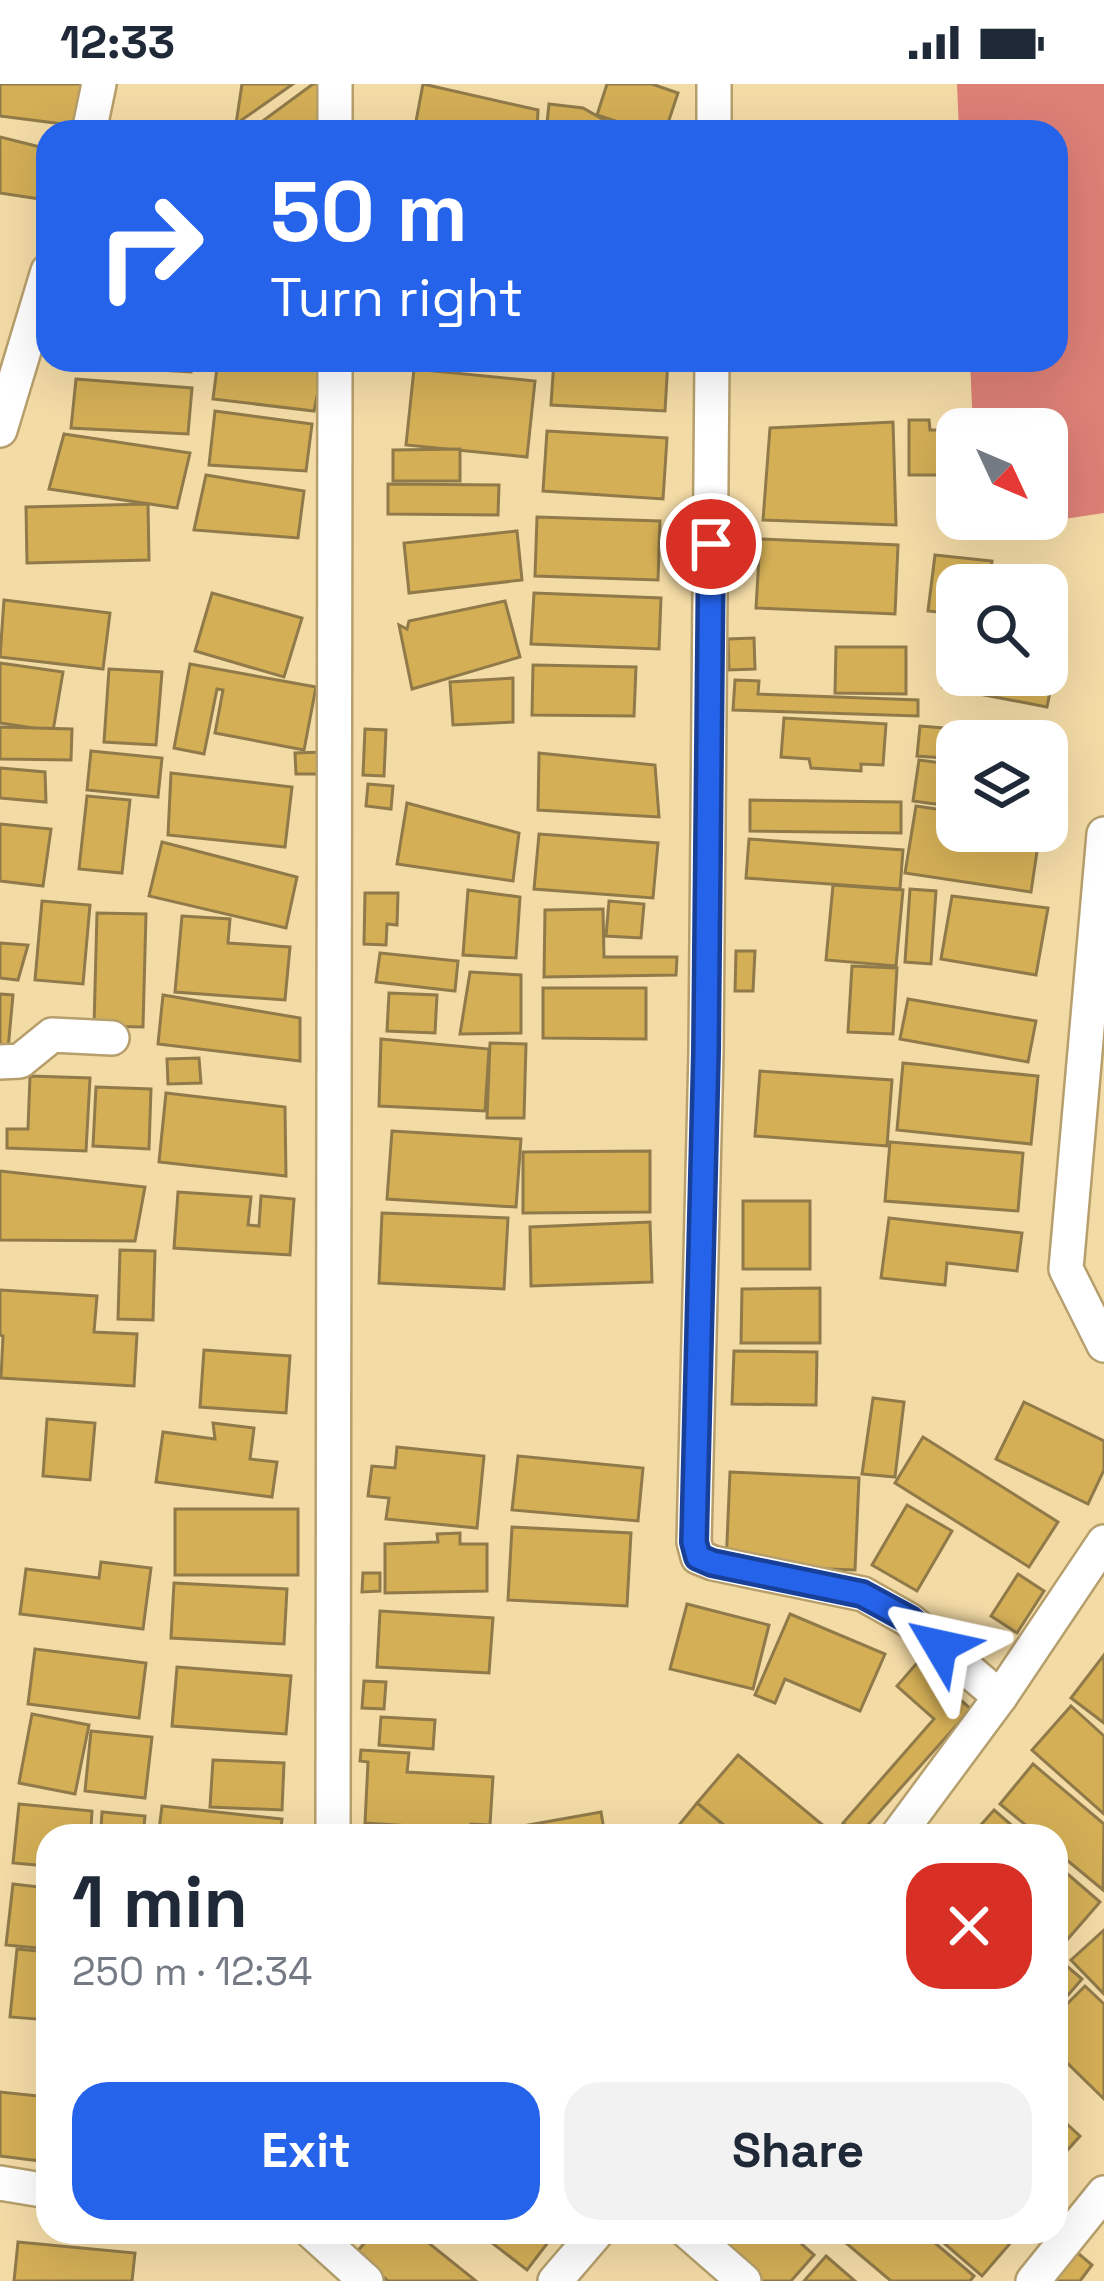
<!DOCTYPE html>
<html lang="en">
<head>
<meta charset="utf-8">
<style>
  :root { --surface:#fff; --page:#f2f2f3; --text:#1f2937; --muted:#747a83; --accent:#2563eb }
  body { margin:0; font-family:"Space Grotesk",sans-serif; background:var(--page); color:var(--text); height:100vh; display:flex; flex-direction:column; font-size:45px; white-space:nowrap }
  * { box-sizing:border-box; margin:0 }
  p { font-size:39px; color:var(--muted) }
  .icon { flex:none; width:66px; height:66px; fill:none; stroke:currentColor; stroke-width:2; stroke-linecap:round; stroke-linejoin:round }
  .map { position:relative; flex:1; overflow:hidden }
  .drawer { position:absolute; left:36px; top:1740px; width:1032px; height:420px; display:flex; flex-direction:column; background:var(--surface); border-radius:36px; box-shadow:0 12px 48px #0002 }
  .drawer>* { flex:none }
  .guide { position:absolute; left:36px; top:36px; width:1032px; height:252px; border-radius:36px; box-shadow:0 12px 48px #0002; background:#2563eb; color:#fff; overflow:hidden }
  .needle { width:78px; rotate:134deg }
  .fabs { position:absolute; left:936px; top:324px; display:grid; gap:24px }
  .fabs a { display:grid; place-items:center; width:132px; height:132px; border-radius:24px; background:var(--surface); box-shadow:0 12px 48px #0002; font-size:60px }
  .pin { position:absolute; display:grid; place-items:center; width:102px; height:102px; color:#fff; margin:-51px; border:6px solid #fff; border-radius:50%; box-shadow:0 3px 12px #0007 }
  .me { position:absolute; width:132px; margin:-66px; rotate:306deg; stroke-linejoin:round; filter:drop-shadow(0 0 9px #0008) }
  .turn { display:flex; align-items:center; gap:42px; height:252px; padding:0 36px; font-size:54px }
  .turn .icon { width:156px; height:156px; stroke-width:2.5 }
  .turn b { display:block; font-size:84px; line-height:102px }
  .round { display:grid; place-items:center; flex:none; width:126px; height:126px; border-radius:36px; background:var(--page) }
  .summary { display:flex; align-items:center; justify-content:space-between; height:204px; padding:0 36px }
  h1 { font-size:72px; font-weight:600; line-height:90px }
  .cta { display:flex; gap:24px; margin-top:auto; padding:24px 36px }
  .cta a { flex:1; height:138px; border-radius:36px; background:var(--accent); color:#fff; font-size:48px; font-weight:600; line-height:138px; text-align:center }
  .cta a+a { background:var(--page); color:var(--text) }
  .status { display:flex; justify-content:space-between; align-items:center; height:84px; padding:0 60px; background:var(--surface); direction:ltr }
  .status svg { height:33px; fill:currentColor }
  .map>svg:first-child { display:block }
  .forest { fill:#dd8076 }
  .building { fill:#d4af56; stroke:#907a49; stroke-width:3 }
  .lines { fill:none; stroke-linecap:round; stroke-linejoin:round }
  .minor-casing { stroke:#b69f6c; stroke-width:38 }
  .minor { stroke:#fff; stroke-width:33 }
  .route-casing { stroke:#184099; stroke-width:30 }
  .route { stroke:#2563eb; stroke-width:21 }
</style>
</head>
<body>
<div class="status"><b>12:33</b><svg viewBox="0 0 49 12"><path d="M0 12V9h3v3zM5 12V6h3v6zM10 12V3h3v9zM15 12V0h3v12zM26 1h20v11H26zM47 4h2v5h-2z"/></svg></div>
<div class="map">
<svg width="1104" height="2197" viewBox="0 0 1104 2197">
  <rect width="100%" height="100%" fill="#f3dba6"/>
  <path class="forest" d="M957,0H1104V429L978,448L977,435H1047V345H973L970,276H1056V48H959Z"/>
  <g class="building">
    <path d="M0,0H89L79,42L0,32Z"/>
    <path d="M242,0H293L236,40Z"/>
    <path d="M313,0H321L316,48L249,47Z"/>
    <path d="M423,0L538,26L537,48H414Z"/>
    <path d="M607,0H652L678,9L665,48H649L597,31Z"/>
    <path d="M549,20L583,24L613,41L612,48H546Z"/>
    <path d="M0,53L48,65L46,116L0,109Z"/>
    <path d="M142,276H191V288L141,285Z"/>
    <path d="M218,276H292L323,283L314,327L213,315Z"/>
    <path d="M554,276H668L665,327L551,321Z"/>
    <path d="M414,285L535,297L527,373L406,361Z"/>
    <path d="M76,295L192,304L188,350L71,344Z"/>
    <path d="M215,327L312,340L306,387L209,381Z"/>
    <path d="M909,336H929L930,346H945L944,391H909Z"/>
    <path d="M893,338L896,441L763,436L770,344Z"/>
    <path d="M547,347L667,354L663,415L543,407Z"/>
    <path d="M64,350L190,369L177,424L49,405Z"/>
    <path d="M460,365V397H393V366Z"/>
    <path d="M206,391L304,407L298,454L194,446Z"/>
    <path d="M388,400L499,401L498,431L388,430Z"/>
    <path d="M148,420L149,476L27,479L26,423Z"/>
    <path d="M537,433L660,437L658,496L535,492Z"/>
    <path d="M517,447L522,496L409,509L404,459Z"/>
    <path d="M760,455L898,461L895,530L756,524Z"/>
    <path d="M935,471L992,477L989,501H957V530L928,527Z"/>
    <path d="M212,509L302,534L284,593L195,567Z"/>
    <path d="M534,509L661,514L659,565L531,560Z"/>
    <path d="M4,516L110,529L103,585L0,573Z"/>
    <path d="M505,517L520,573L412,605L399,541L407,545L409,537Z"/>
    <path d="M954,549L957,591H1047V567L1058,569L1047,623L943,603Z"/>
    <path d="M754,554L755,585L729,586L728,555Z"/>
    <path d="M836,563H906V610L835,609Z"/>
    <path d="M0,579L63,588L53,647L0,639Z"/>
    <path d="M190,580L316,603L304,666L215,649L223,606L217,605L204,670L174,664Z"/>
    <path d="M533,581L636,583L634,632L532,631Z"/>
    <path d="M109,585L162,588L156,661L104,658Z"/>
    <path d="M513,594V638L453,641L450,598Z"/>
    <path d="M735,596L759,597L758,610L918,616V632L733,626Z"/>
    <path d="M784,634L886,640L883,681L861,680V687L811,684L809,675L781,673Z"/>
    <path d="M920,642L1049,653L1047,674V657H957V675L917,672Z"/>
    <path d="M0,643L72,645L71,676L0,675Z"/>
    <path d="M365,645L386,646L384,692L363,691Z"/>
    <path d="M91,667L162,674L158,713L87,706Z"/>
    <path d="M324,668V690H296L295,669Z"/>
    <path d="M539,669L655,681L659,733L538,726Z"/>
    <path d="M919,676L957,681V723L913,717Z"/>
    <path d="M0,684L45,688L46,718L0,714Z"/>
    <path d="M171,689L292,703L285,763L168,751Z"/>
    <path d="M368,700L393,702L391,725L366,722Z"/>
    <path d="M87,712L130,716L122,789L79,785Z"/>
    <path d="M750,716L901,718V749L750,747Z"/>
    <path d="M407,719L519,749L513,797L397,780Z"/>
    <path d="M916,722L957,728V747H1040L1031,808L905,789Z"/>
    <path d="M0,740L51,745L43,802L0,797Z"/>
    <path d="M539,750L658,759L653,814L534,805Z"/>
    <path d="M749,755L903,766L900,805L746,794Z"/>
    <path d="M162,758L297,793L286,844L149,812Z"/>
    <path d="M833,801L903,806L896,882L826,876Z"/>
    <path d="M910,805L936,807L931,880L905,878Z"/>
    <path d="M468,806L520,813L516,874L463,871Z"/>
    <path d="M365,809H398L397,841L387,840L386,861L364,860Z"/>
    <path d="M952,812L1048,824L1036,891L941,875Z"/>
    <path d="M42,817L90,821L83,900L35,896Z"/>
    <path d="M609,817L644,820L641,854L606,852Z"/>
    <path d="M603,825L604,873H677L676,891L544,893L545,826Z"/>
    <path d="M97,829L146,830L143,943L94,942Z"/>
    <path d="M182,832L230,835L228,859L290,863L285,916L175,908Z"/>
    <path d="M0,859L28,861L18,896L0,894Z"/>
    <path d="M736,867H755L753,907H735Z"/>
    <path d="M380,869L458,877L455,907L376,898Z"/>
    <path d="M852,882L897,884L893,950L848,948Z"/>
    <path d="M470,888L521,891V949L460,950Z"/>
    <path d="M543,904H646V955L543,954Z"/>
    <path d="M389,909L437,911L435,949L387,947Z"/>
    <path d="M0,910L13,911L8,965L0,964Z"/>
    <path d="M163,911L300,934V977L158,960Z"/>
    <path d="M908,915L1036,937L1028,978L900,955Z"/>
    <path d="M381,955L489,965L485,1027L379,1022Z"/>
    <path d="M490,959L526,960L524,1034H487Z"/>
    <path d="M199,974L201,999L168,1000L167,975Z"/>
    <path d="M903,979L1038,992L1031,1060L897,1046Z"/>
    <path d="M760,987L892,996L887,1062L755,1052Z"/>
    <path d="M30,992L90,994L86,1067L7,1064V1045H28Z"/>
    <path d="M96,1003L151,1005L149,1065L93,1062Z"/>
    <path d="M166,1009L285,1023L286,1092L159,1078Z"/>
    <path d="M392,1047L521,1055L516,1123L387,1115Z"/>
    <path d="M890,1058L1023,1069L1018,1127L885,1117Z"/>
    <path d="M650,1067V1128L523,1129V1068Z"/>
    <path d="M0,1087L145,1103L135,1157L0,1156Z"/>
    <path d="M178,1108L251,1113L248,1141L259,1142L261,1112L294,1115L290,1171L174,1164Z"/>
    <rect x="743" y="1117" width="67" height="68"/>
    <path d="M382,1129L508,1134L504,1205L379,1199Z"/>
    <path d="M889,1134L1022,1149L1017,1187L947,1179L945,1201L881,1194Z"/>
    <path d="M650,1138L652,1198L531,1202L530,1143Z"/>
    <path d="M120,1166L155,1167L153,1236L118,1235Z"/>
    <path d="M820,1204V1259H741L742,1205Z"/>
    <path d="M0,1206L97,1212L94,1248L137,1250L134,1302L1,1294L3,1252L0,1251Z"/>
    <path d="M204,1266L290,1272L286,1329L200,1323Z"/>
    <path d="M734,1267L817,1268L816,1321L732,1320Z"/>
    <path d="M873,1314L904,1318L895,1393L862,1390Z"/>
    <path d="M1024,1318L1104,1357V1386L1088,1420L996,1375Z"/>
    <path d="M47,1335L95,1339L90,1396L43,1392Z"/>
    <path d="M213,1339L254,1344L250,1375L277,1378L272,1413L156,1398L163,1348L215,1355Z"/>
    <path d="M923,1353L1058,1438L1029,1483L895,1399Z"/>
    <path d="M397,1363L484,1372L477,1444L386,1435L389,1414L368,1412L372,1382L395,1384Z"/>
    <path d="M518,1372L643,1384L638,1437L512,1426Z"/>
    <path d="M730,1388L859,1394L855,1486L726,1481Z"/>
    <path d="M907,1421L952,1447L917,1507L872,1481Z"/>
    <rect x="175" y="1425" width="123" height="66"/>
    <path d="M512,1443L631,1449L627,1522L508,1516Z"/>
    <path d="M460,1449V1460H487V1507L385,1509V1460L438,1458L437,1450Z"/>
    <path d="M101,1478L151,1484L143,1545L20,1530L26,1485L99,1494Z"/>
    <path d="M363,1489H380V1507L362,1508Z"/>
    <path d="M1018,1490L1044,1507L1017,1549L991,1532Z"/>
    <path d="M174,1499L287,1505L284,1560L171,1554Z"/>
    <path d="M687,1520L769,1541L753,1605L670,1585Z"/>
    <path d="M380,1527L493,1534L489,1589L377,1583Z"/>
    <path d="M790,1530L885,1570L860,1627L785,1595L775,1619L755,1611Z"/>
    <path d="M35,1565L146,1579L139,1634L28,1620Z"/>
    <path d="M1104,1571V1639L1071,1614Z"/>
    <path d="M917,1579L971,1625L858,1752L843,1739L934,1635L897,1602Z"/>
    <path d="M177,1583L291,1592L286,1650L172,1642Z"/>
    <path d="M364,1597L386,1598L384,1625L362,1624Z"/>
    <path d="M1071,1622L1104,1652V1730L1032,1666Z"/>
    <path d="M32,1630L89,1641L75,1710L19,1699Z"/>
    <path d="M381,1633L435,1636L433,1665L379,1661Z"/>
    <path d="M91,1647L152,1653L145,1714L85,1707Z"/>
    <path d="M361,1666L409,1669L407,1688L493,1693L490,1741L471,1740V1752H424L425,1743L365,1739L368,1678L360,1677Z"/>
    <path d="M738,1671L836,1752H737L697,1719Z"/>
    <path d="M213,1676L284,1679L282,1726L210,1723Z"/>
    <path d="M1033,1680L1104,1740L1103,1806L1056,1767V1752H1039L1000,1720Z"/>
    <path d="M697,1719L737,1752H670Z"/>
    <path d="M19,1720L92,1727L91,1744L101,1745L102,1728L145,1732L143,1752H48V1782L13,1779Z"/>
    <path d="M162,1722L282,1735L280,1752H215L159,1746Z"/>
    <path d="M994,1726L1024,1752H971Z"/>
    <path d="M601,1728L605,1752H525L523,1742Z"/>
    <path d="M1056,1780L1100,1818L1060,1864L1056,1860Z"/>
    <path d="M13,1800L48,1804V1865L6,1861Z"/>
    <path d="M1104,1846V1910L1071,1876Z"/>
    <path d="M17,1865L48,1868V1936L10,1933Z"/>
    <path d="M1056,1873L1082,1895L1056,1925Z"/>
    <path d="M1085,1902L1104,1920V2015L1056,1968V1931Z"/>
    <path d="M0,2008L48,2013V2078L0,2072Z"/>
    <path d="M1056,2030L1080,2052L1056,2079Z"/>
    <path d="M374,2148H415L476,2197H388L355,2170Z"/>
    <path d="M478,2148H556L527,2186Z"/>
    <path d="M704,2148H788L814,2171L791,2197H760Z"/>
    <path d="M844,2148H922L974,2192L970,2197H891L840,2154Z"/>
    <path d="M931,2148H1020L982,2192Z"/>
    <path d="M18,2158L135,2169L132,2197H14Z"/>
    <path d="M1073,2165L1092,2181L1080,2197H1046Z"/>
    <path d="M826,2172L855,2197H804Z"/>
  </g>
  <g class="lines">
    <defs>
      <g id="minor">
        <path d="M89,48L99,0"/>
        <path d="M335,48V0"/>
        <path d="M714,48V0"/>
        <path d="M712,276L706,968L694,1458L698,1473L713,1479L863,1510L909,1536L1000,1613"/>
        <path d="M0,346L48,187"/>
        <path d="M1104,750L1066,1185L1104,1261"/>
        <path d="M0,978L20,977L52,951L112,954"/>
        <path d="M333,1752L335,276"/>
        <path d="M897,1752L1000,1613L1104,1458"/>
        <path d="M0,2099L48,2107"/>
        <path d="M312,2148L366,2197"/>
        <path d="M688,2148L744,2197"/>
        <path d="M555,2197L597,2148"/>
        <path d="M1033,2197L1104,2109"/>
      </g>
    </defs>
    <use href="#minor" class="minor-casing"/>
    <use href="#minor" class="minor"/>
  </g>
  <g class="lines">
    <defs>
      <path id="route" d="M711,460L706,968L694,1458L698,1473L712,1479L862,1510L910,1536L940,1562"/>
    </defs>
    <use href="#route" class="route-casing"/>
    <use href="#route" class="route"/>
  </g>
</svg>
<div class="fabs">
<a><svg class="needle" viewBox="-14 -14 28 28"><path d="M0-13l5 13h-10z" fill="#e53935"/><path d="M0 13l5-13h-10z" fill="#747a83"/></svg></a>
<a><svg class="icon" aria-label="search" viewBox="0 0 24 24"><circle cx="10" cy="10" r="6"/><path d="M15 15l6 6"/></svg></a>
<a><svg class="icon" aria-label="layers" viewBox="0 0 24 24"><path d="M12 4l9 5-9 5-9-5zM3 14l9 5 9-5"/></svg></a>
</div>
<div class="pin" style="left:711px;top:460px;background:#d93025"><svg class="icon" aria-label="arrive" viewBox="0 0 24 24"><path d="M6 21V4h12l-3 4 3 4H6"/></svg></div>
<svg class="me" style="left:940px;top:1562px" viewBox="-20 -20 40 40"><path d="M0-17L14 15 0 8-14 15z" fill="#2563eb" stroke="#fff" stroke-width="4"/></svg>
<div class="guide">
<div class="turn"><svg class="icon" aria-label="right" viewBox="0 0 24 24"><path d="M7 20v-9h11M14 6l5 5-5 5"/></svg><div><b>50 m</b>Turn right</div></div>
</div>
<section class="drawer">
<div class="summary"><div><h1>1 min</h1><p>250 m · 12:34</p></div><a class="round" style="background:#d93025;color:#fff"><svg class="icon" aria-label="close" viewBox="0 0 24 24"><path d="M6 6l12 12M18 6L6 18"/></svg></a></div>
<div class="cta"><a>Exit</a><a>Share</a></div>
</section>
</div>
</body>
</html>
